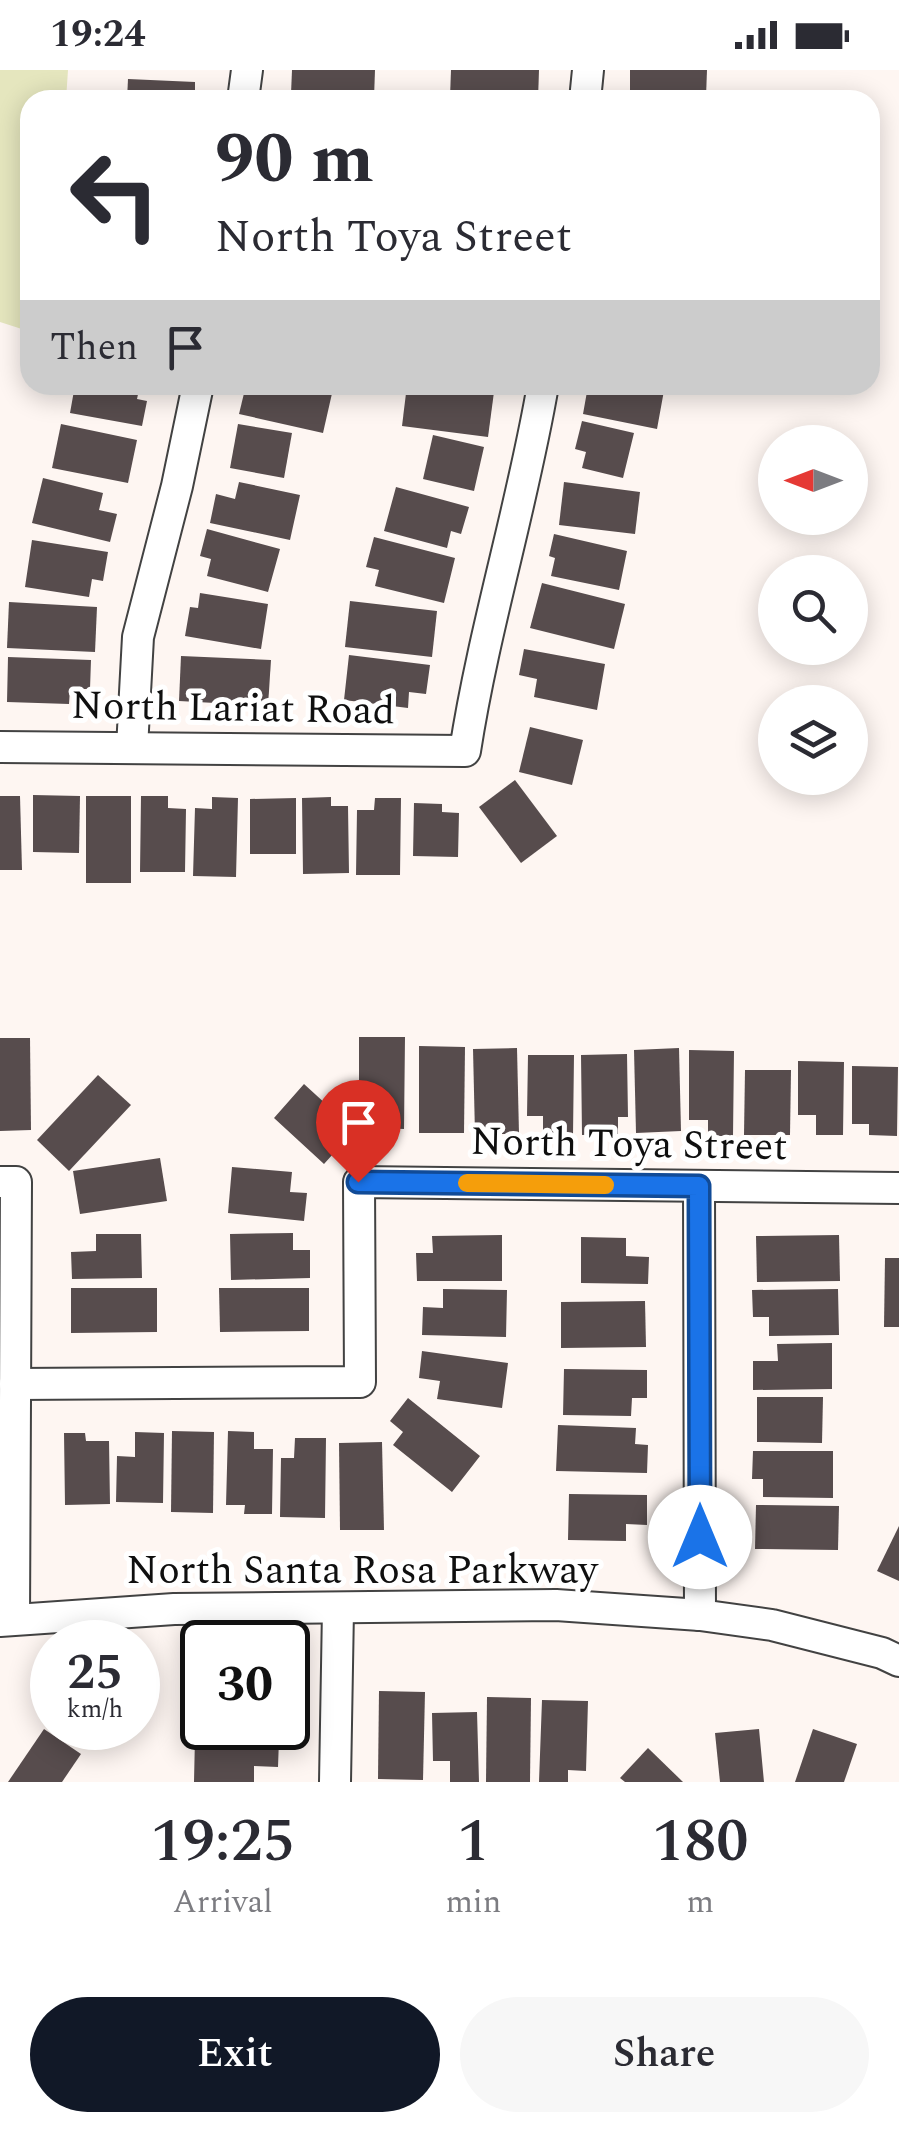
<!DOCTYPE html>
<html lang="en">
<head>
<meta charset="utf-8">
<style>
  :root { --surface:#fff; --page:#f7f7f7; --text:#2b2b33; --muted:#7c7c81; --accent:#111827 }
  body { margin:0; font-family:Spectral,serif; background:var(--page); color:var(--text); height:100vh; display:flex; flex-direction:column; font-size:38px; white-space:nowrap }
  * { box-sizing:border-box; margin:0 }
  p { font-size:32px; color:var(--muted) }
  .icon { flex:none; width:55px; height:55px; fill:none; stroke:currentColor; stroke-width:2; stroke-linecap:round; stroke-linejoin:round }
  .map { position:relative; height:1712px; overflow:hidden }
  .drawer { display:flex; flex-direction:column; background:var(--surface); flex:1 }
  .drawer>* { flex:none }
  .hud { position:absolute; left:20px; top:20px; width:860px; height:305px; border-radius:30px; box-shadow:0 5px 25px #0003; background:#fff; color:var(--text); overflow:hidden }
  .needle { width:65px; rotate:270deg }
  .tools { position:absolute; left:758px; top:355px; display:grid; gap:20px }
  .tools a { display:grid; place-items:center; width:110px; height:110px; border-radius:50%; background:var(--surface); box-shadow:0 5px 25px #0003; font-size:50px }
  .speed { position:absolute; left:30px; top:1550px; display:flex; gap:20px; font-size:50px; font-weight:700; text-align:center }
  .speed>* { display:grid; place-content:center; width:130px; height:130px; border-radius:50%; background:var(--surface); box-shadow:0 5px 25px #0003; line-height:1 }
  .speed small { font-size:25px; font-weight:400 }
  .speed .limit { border:5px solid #111; border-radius:15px; background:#fff; color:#111 }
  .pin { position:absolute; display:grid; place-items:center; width:85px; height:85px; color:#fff; margin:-102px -42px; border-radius:50% 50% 50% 0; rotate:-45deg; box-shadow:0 0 10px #0007 }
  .pin .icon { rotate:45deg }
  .me { position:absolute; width:110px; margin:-55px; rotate:0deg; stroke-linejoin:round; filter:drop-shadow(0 0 8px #0008) }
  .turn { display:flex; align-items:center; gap:35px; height:210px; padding:0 30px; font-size:45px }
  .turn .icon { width:130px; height:130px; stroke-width:2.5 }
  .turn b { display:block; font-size:70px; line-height:85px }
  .then { display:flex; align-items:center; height:95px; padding:0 30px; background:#0003; gap:20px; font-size:38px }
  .eta { display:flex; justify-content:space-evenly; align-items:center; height:170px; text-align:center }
  .eta b { font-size:60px; font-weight:600; line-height:70px }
  .action { display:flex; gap:20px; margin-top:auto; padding:20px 30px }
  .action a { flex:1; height:115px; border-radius:60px; background:var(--accent); color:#fff; font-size:40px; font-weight:600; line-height:115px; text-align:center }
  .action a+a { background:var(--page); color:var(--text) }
  .status { display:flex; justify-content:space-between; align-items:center; height:70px; padding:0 50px; background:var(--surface); direction:ltr }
  .status svg { height:28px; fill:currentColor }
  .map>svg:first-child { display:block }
  .green { fill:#e5e6be }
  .building { fill:#574c4d }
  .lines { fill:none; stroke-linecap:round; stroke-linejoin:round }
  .minor-casing { stroke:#424242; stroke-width:34 }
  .minor { stroke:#fff; stroke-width:30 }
  .route-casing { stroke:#114b97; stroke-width:25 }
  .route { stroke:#1a73e8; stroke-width:18 }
  .slow { stroke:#f59e0b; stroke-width:18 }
  .labels { text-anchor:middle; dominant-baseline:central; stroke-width:10; stroke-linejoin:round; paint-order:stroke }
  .street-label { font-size:40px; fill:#0f0f0f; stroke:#fff }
</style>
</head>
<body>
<div class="status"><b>19:24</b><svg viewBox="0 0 49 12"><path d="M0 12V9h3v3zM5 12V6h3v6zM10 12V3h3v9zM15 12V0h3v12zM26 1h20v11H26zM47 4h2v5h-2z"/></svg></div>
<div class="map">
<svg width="899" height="1712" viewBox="0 0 899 1712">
  <rect width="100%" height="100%" fill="#fef6f2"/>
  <path class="green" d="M0,0H68L66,30H30L28,261L0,252Z"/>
  <g class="building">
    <path d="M292,0H375L374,28L291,24Z"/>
    <path d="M451,0H539L538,30L450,27Z"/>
    <path d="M630,0H707L706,27L630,23Z"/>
    <path d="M128,9L195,12V30H127Z"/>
    <path d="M75,315H140L137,329L147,331L142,356L70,343Z"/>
    <path d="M246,315H313L333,319L323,363L239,344Z"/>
    <path d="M407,315H446L494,322L488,367L402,356Z"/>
    <path d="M600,315H665L657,359L583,344L588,316L600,318Z"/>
    <path d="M582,351L634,363L623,408L582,398L586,382L575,379Z"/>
    <path d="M61,354L137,370L128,413L52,398Z"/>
    <path d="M238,354L292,363L284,408L230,398Z"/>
    <path d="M433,365L484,377L474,421L423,409Z"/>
    <path d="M43,408L103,423L99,440L117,444L110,472L32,453Z"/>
    <path d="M239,412L300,425L290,470L210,453L216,424L235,429Z"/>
    <path d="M564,412L640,422L635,464L559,455Z"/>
    <path d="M396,417L469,437L461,464L451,461L447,478L384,461Z"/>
    <path d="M207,459L280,479L268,522L207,506L211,489L200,486Z"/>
    <path d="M554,464L627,481L619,520L551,506L555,488L549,486Z"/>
    <path d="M374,467L455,488L444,533L375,516L379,500L366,497Z"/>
    <path d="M32,470L108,482L103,511L92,509L89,527L25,517Z"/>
    <path d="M542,513L625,534L614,579L530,558Z"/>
    <path d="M200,523L268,534L261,579L185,566L190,537L198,538Z"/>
    <path d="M350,531L437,541L432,587L345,577Z"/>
    <path d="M9,532L97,537L95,582L7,578Z"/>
    <path d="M524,579L605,594L597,640L534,627L537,609L519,605Z"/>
    <path d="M349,585L430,595L426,624L409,622L408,638L344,630Z"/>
    <path d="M181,586L271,590L268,636L179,631Z"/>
    <path d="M8,587L91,590L90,619H70L69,634L7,632Z"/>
    <path d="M530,657L583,670L572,715L519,702Z"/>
    <path d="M515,710L557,766L521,793L479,737Z"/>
    <path d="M33,725L80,726L79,783L33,782Z"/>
    <path d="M0,726H20L22,800H0Z"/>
    <rect x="86" y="726" width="45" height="87"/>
    <path d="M141,726H168V738L186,739L185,802H140Z"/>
    <path d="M212,727L238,728L236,807L193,806L195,738L212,739Z"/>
    <path d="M331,727V736H348L349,803L303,804L302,728Z"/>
    <path d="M296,728V784H250V729Z"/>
    <path d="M375,728H401L400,805H356L357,740H374Z"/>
    <path d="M414,733L442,734V742L459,743L458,787L413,786Z"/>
    <path d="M359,967H405L404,1059L377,1058V1047H359Z"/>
    <path d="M0,968H30L31,1060L0,1061Z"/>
    <path d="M419,976L465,977L464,1063H419Z"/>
    <path d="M517,978L519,1064H475L473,979Z"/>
    <path d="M679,978L681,1061L636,1063L634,980Z"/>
    <path d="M689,980L734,981L733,1066H708V1050H689Z"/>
    <path d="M627,984L628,1047H618V1064L582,1065L581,985Z"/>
    <path d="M528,985H574L573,1065H543V1046H527Z"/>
    <path d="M798,991L844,992L843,1065H816V1045H798Z"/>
    <path d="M852,996L898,997L897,1066L869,1065V1054H852Z"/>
    <path d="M745,1000H791L790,1065H744Z"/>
    <path d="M98,1005L131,1035L69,1101L37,1070Z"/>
    <path d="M304,1014L339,1046L327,1060L342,1074L324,1094L274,1048Z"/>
    <path d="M160,1088L167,1131L80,1144L73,1101Z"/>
    <path d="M232,1097L292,1102L290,1122L307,1123L304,1151L228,1143Z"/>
    <path d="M293,1163V1180H310V1208L231,1210L230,1164Z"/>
    <path d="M96,1164H141L142,1208L72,1209L71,1182L96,1181Z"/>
    <path d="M502,1165V1211H417L416,1183H433L432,1166Z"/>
    <path d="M839,1165L840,1211L757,1212L756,1166Z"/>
    <path d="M581,1167L626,1168V1186L649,1187L648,1214L581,1213Z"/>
    <path d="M885,1188H899V1257H884Z"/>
    <path d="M71,1218H157V1262L71,1263Z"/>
    <path d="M219,1218H309V1261L220,1262Z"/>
    <path d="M443,1219L507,1220L506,1267L422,1265L423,1237L443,1238Z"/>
    <path d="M838,1219L839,1265L769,1266V1247H753L752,1220Z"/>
    <path d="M645,1231L646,1277L561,1278V1232Z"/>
    <path d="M832,1273V1319L753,1320V1291H778L777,1274Z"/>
    <path d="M422,1281L508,1293L502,1338L437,1329L440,1311L419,1308Z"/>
    <path d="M564,1299L647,1300V1328H632L631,1346L563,1345Z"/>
    <path d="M757,1327H823L822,1373L757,1372Z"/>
    <path d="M408,1328L480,1386L452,1422L393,1375L403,1362L390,1351Z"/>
    <path d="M558,1355L636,1358L635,1374L648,1375L647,1403L556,1401Z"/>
    <path d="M172,1361L214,1362L213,1443L171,1442Z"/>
    <path d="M228,1361L254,1362V1379H273L272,1444H244L245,1435H226Z"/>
    <path d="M135,1362L164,1363L163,1433L116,1432L117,1386L135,1387Z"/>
    <path d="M64,1363H85L86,1371H109L110,1434L65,1435Z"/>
    <path d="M295,1368H326L325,1448L280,1447L281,1388H294Z"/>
    <path d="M382,1372L384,1460H340L339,1373Z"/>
    <path d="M753,1381H833V1428L763,1427V1409H752Z"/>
    <path d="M569,1424L647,1425V1455L626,1454V1471L568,1470Z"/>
    <path d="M756,1435L839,1436L838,1480L755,1479Z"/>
    <path d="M899,1456V1511L877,1501Z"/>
    <rect x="192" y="1607" width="10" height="46"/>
    <path d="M379,1621L425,1622L423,1710L378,1709Z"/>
    <path d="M487,1627L531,1628L530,1712H486Z"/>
    <path d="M542,1630L588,1631L586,1701L568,1700V1712H539Z"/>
    <path d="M477,1642L479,1712H450V1691H433L432,1643Z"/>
    <path d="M44,1659L81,1684L62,1712H8Z"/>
    <path d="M759,1659L764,1712H720L715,1663Z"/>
    <path d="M813,1659L857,1674L844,1712H795Z"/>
    <path d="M195,1667L279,1669L278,1697L254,1696V1712H194Z"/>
    <path d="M648,1678L683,1712H625L620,1708Z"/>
  </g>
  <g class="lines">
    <defs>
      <g id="minor">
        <path d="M243,30L247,0"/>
        <path d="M585,30L588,0"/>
        <path d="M0,677L465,681C484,558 522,438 543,315"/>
        <path d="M132,678L138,567L177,416L198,315"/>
        <path d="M0,1112H16L14,1549"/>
        <path d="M699,1116L700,1545"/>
        <path d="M15,1314L360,1312L359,1112L899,1118"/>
        <path d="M0,1551L174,1539L556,1535L700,1545L772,1555L882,1583L899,1591"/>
        <path d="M335,1712L338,1539"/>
      </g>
    </defs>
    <use href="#minor" class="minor-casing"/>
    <use href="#minor" class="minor"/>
  </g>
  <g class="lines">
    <defs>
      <path id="route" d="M358,1112L699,1116L700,1467"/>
    </defs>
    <use href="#route" class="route-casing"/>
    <use href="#route" class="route"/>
    <path class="slow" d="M467,1113L605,1115"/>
  </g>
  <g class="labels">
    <g class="street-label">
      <text transform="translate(233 639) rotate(1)">North Lariat Road</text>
      <text transform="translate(629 1075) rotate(1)">North Toya Street</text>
      <text x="362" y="1501">North Santa Rosa Parkway</text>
    </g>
  </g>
</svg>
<div class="tools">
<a><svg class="needle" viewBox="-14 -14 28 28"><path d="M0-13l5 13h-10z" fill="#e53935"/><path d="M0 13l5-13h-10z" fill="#7c7c81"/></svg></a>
<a><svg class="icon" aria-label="search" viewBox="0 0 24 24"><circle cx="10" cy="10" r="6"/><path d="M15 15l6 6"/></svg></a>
<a><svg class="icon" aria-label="layers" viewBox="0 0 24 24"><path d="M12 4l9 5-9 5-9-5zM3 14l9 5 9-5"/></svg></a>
</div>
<div class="speed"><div>25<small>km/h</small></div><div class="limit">30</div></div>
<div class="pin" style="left:358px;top:1112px;background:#d93025"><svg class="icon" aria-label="arrive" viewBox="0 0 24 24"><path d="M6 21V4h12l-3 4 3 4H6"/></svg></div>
<svg class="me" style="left:700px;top:1467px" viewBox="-20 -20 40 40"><circle r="19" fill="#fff"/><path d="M0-13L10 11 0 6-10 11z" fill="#1a73e8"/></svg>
<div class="hud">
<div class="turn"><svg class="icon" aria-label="left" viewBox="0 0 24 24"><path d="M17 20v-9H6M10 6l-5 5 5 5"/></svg><div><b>90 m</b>North Toya Street</div></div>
<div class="then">Then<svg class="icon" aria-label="arrive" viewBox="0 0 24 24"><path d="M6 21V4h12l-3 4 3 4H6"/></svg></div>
</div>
</div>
<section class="drawer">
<div class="eta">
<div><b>19:25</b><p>Arrival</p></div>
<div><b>1</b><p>min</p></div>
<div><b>180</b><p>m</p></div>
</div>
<div class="action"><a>Exit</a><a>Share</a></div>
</section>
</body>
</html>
